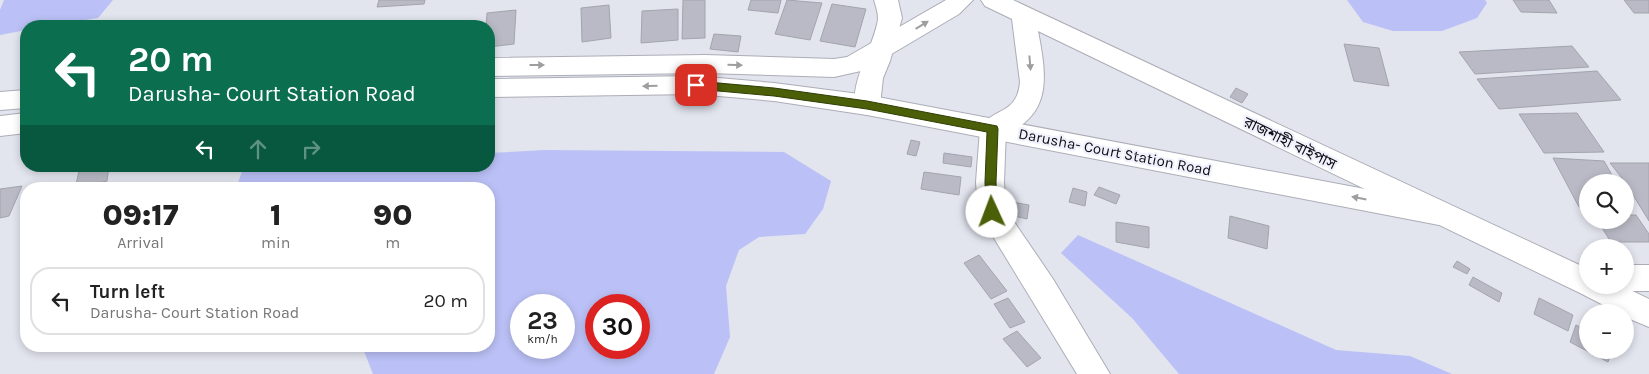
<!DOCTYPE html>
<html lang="en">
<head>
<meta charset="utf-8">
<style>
  :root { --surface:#fff; --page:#f2f2f2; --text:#222; --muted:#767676; --line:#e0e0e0 }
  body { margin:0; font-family:Karla,"Noto Sans Bengali",sans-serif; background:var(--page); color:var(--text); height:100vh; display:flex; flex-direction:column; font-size:19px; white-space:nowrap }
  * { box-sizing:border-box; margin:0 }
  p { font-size:16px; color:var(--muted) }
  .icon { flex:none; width:28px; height:28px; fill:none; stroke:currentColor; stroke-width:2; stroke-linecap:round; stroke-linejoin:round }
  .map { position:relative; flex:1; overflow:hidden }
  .side { position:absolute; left:20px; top:182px; width:475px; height:170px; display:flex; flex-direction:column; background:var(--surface); border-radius:20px; box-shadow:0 2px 8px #0003 }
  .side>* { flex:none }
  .hud { position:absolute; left:20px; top:20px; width:475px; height:152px; border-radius:20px; box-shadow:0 2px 8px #0003; background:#0b6e4f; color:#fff; overflow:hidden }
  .tools { position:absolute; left:1579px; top:174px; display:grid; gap:10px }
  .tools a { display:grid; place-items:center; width:55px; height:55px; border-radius:50%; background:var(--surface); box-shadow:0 2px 8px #0003; font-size:25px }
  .speed { position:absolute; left:510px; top:294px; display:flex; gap:10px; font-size:25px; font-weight:700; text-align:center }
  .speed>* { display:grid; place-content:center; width:65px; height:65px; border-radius:50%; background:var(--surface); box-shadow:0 2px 8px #0003; line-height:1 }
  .speed small { font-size:12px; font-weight:400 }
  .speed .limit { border:8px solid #d22; background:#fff; color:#111 }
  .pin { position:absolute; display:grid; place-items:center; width:42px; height:42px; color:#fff; margin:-21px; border-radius:10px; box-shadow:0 2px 8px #0006 }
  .me { position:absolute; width:55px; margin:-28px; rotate:358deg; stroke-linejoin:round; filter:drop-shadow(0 0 4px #0008) }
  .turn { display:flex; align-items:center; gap:18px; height:105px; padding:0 25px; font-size:22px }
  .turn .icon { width:65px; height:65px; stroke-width:2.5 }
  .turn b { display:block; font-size:35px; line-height:42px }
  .lanes { display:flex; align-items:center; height:48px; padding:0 25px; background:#0003; justify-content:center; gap:25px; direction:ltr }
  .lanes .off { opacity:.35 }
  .eta { display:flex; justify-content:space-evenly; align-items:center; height:85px; text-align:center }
  .eta b { font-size:30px; font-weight:800; line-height:35px }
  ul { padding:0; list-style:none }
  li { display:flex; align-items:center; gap:15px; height:68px; margin:0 10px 8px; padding:0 15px; border:2px solid var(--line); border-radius:20px }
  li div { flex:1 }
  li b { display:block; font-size:19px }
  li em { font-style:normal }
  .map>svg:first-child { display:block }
  .water { fill:#bbc1f6; fill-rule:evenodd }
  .building { fill:#b9bac5; stroke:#a2a4ae }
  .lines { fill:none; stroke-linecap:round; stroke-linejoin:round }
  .street-casing { stroke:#acadb7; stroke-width:2 }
  .secondary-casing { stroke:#acadb7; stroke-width:2 }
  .highway-casing { stroke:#acadb7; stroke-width:2 }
  .street { fill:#fff; fill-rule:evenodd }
  .secondary { fill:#fff; fill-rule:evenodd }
  .highway { fill:#fff; fill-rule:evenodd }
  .oneway { fill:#9e9ea0 }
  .route { fill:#4a5f07; stroke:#303e05 }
  .labels { text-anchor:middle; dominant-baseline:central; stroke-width:4.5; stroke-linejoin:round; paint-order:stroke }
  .street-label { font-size:15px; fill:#0d0d11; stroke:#f0f1fc }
</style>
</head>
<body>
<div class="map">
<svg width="1649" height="374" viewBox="0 0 1649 374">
  <rect width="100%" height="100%" fill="#e2e4ee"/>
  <g class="water">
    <path d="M4,0H113L98,18L49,26H26V30L0,35V10Z"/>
    <path d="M1347,0H1485L1487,3L1477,18L1442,31H1393L1363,22Z"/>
    <path d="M545,150L784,152L831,181L823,209L805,234L759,237L739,250L726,286L730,337L714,374H373L362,346H489V189H236L242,171L249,166H489V153ZM521,305H564V348H521ZM596,305H639V348H596Z"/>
    <path d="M1078,235L1336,350L1410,356L1452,374H1179L1132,318L1061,253Z"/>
  </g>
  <g class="building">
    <path d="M379,0H425L424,4L377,7Z"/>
    <path d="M683,0H705V38L682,39Z"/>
    <path d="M751,0H781L778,13L748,10Z"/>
    <path d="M787,0L822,3L810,40L775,34Z"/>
    <path d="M1513,0H1549L1557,13L1521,12Z"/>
    <path d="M1624,0H1649V13H1634Z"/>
    <path d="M832,4L866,9L855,47L820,41Z"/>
    <path d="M609,5L611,38L582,42L581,8Z"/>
    <path d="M678,9V40L641,43L642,11Z"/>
    <path d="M516,10L514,44L489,47V26H486L487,13Z"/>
    <path d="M714,34L741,36L738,52L710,49Z"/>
    <path d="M1344,44L1379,48L1389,86L1354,81Z"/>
    <path d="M1572,46L1589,67L1475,74L1459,52Z"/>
    <path d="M1597,71L1621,100L1499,109L1477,79Z"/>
    <path d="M1236,88L1248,94L1242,103L1230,97Z"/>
    <path d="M1577,113L1604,152L1544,153L1519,114Z"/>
    <path d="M911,140L920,142L916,156L907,154Z"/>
    <path d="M944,153L972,157L971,167L943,163Z"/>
    <path d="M1553,158L1604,161L1616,182H1588V207H1579Z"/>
    <path d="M1610,163H1649V221L1625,182Z"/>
    <path d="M98,166H109L107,181L75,189L79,171Z"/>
    <path d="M924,172L961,177L959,195L921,189Z"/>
    <path d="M22,186L9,216L0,218V189Z"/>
    <path d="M1099,187L1120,195L1116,204L1094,195Z"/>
    <path d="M1073,188L1087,192L1085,206L1069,202Z"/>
    <path d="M1012,202L1029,205L1027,219L1010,215Z"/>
    <path d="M1625,215H1636L1649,234V242H1611L1597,220H1625Z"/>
    <path d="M1230,216L1269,226L1267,249L1228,238Z"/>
    <path d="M1116,222L1149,227V248L1116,242Z"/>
    <path d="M979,255L1007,291L991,299L964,263Z"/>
    <path d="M1457,261L1470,269L1467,274L1453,267Z"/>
    <path d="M1473,277L1502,293L1499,302L1469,285Z"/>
    <path d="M1008,298L1025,322L1010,328L994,304Z"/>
    <path d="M1539,298L1573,315L1568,331L1534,314Z"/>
    <path d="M1576,325L1588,331V350H1612L1608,362L1570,342Z"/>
    <path d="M1017,331L1041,358L1027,367L1003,339Z"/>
  </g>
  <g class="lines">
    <defs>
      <path id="street" d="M993,119L1002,122L1006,129L1004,182L1006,210L1053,279L1110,374H1077L978,212L976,182L980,129L984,122Z"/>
      <g id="secondary">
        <path d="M946,0H973L959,14L873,65L861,71L834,77L705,73L489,76V58L705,55L834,59L847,57Z"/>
        <path d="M696,76L774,83L867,95L1439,203L1449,206L1453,214L1449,222L1439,225L867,115L774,101L696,94L489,97V79Z"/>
        <path d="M26,90V108L0,110V92Z"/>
        <path d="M26,113V133L0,136V116Z"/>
        <path d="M1625,265H1649V291H1625L1615,287L1614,285H1625Z"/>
      </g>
      <g id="highway">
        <path d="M874,0H898L902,18L890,61L883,78L880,105L876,112L867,115L858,112C845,89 875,45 878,19C878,13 876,6 874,0Z"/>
        <path d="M981,0H1013L1588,269V285H1620L1649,299V327L1625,317V312H1617L1580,293L1038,31C1048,82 1052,120 993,139L984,136L980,129C992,107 1017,116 1020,82L1012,19L985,6Z"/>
      </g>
    </defs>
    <use href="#street" class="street-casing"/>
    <use href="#secondary" class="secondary-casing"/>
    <use href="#highway" class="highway-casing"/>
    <use href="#street" class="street"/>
    <use href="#secondary" class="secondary"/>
    <use href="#highway" class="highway"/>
  </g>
  <defs><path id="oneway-solid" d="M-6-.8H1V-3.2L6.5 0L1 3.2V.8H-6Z" transform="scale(1.25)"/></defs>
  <g class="oneway">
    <use href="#oneway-solid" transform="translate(922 25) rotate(-31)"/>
    <use href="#oneway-solid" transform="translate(1030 63) rotate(85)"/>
    <use href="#oneway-solid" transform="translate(537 65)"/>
    <use href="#oneway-solid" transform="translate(735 65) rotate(2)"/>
    <use href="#oneway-solid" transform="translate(650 86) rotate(179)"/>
    <use href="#oneway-solid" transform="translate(1359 198) rotate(-169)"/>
  </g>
  <path class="route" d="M696,81L774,88L867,101L997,126L998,129L996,182L997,212L996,215H988L986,212L985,182L987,132L867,109L774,96L696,89L691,85Z"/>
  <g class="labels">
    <g class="street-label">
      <text transform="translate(1290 143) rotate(26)">রাজশাহী বাইপাস</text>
      <text transform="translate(1115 152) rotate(11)">Darusha- Court Station Road</text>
    </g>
  </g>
</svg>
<div class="tools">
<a><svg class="icon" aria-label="search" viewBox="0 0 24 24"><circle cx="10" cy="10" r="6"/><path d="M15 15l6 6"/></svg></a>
<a>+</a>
<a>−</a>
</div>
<div class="speed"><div>23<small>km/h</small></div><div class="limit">30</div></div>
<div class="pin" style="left:696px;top:85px;background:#d93025"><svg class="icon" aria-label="arrive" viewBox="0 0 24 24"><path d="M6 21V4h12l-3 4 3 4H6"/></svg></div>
<svg class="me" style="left:992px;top:212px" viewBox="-20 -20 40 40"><circle r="19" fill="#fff"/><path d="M0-13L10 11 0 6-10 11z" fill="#4a5f07"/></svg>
<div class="hud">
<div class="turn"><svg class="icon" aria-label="left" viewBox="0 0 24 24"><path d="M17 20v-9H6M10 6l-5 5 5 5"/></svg><div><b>20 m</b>Darusha- Court Station Road</div></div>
<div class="lanes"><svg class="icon" aria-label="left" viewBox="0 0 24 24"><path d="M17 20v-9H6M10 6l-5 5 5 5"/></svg><svg class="icon off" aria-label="ahead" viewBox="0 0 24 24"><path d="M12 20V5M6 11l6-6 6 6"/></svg><svg class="icon off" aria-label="right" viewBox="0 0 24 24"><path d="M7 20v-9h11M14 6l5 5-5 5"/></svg></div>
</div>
<section class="side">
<div class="eta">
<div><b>09:17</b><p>Arrival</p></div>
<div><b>1</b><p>min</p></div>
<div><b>90</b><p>m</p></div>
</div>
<ul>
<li><svg class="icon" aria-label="left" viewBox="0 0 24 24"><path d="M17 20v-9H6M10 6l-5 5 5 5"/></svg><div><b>Turn left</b><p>Darusha- Court Station Road</p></div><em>20 m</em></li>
</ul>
</section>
</div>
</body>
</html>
